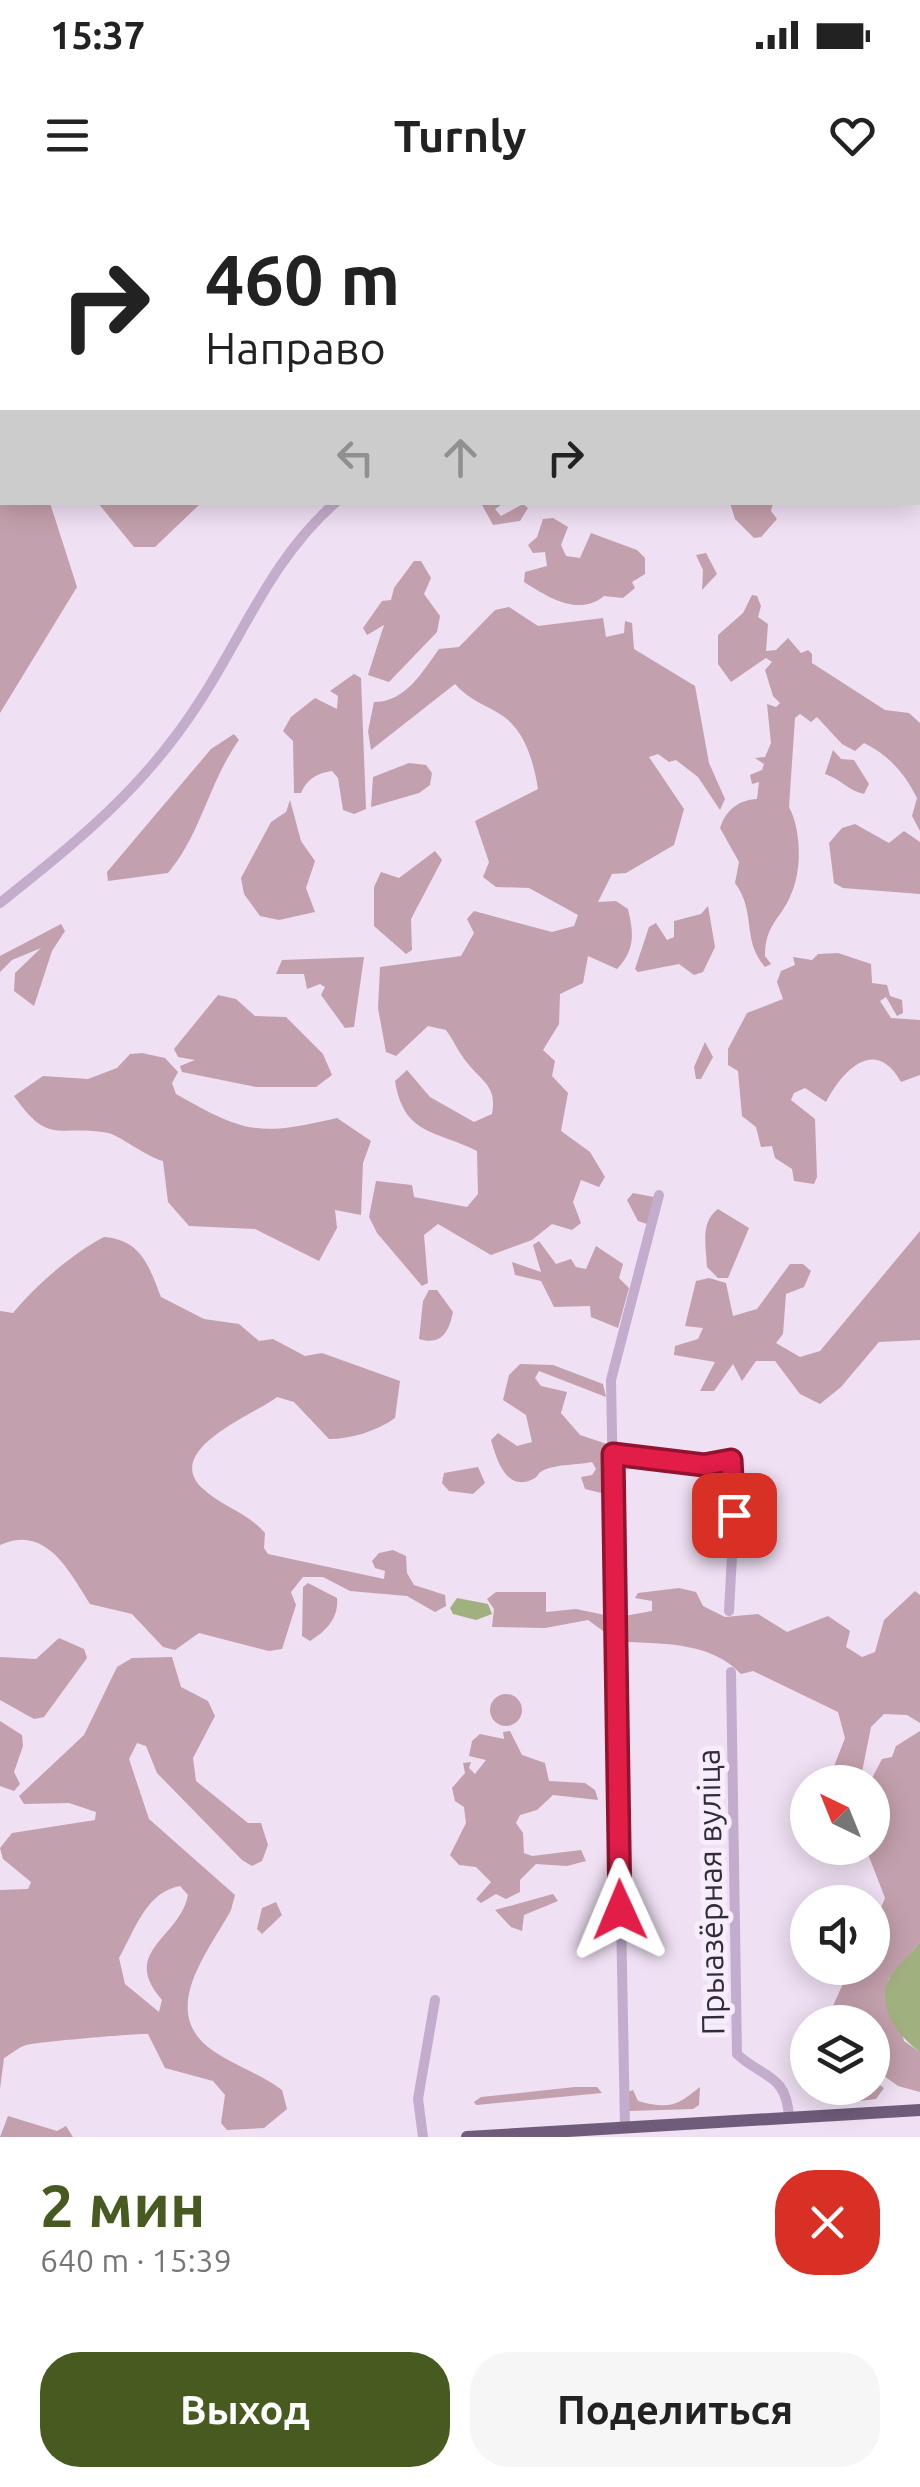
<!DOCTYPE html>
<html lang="ru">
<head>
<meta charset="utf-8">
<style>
  :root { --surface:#fff; --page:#f6f6f6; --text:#222; --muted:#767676; --accent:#475b20 }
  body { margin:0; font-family:Ubuntu,sans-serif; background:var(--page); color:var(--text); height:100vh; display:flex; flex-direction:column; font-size:38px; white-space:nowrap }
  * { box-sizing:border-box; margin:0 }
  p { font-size:32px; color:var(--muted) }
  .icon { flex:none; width:55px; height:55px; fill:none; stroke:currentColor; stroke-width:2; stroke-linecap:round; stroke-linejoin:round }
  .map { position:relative; height:1937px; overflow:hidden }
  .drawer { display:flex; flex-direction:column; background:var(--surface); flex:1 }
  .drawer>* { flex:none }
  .hud { position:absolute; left:0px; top:0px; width:920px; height:305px; box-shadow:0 5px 25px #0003; background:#fff; color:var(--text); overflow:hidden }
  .needle { width:65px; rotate:317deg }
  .fabs { position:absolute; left:790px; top:1565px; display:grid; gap:20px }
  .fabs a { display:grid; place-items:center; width:100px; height:100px; border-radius:50%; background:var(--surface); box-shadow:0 5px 25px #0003; font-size:50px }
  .pin { position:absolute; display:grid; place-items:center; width:85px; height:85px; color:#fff; margin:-42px; border-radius:20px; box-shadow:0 5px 15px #0006 }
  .me { position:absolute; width:110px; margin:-55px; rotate:359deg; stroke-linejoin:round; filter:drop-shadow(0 0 8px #0008) }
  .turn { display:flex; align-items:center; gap:35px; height:210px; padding:0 40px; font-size:45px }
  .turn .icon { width:130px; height:130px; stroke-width:2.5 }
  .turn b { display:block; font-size:70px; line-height:85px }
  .lanes { display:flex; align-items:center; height:95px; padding:0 40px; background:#0003; justify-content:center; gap:50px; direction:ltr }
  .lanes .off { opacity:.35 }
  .round { display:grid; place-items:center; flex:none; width:105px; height:105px; border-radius:40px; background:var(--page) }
  .headline { display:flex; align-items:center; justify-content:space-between; height:170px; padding:0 40px }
  h1 { font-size:60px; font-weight:600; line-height:75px; color:var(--accent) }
  .cta { display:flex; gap:20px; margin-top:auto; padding:20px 40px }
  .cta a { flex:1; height:115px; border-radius:40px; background:var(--accent); color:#fff; font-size:40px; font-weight:600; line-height:115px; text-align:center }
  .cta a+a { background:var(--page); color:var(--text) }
  .status { display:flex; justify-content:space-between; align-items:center; height:70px; padding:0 50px; background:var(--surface); direction:ltr }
  .status svg { height:28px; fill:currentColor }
  header { display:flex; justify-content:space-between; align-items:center; height:130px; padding:0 40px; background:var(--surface); font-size:45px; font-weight:600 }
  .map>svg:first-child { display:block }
  .green { fill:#c3a0ad; fill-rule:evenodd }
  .water { fill:#a1b07f }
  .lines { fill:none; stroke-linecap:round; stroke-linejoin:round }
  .minor { stroke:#c3accc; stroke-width:10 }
  .major { stroke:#6f5c7b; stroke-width:12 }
  .route-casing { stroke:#92132f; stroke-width:25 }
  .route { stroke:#e11d48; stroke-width:18 }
  .labels { text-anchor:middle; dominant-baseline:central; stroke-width:10; stroke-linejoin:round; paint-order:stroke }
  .street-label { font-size:32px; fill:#332b3a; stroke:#f8edfa }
</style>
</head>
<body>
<div class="status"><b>15:37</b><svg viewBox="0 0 49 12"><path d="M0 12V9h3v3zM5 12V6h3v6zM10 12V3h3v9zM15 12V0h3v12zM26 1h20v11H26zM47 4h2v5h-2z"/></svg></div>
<header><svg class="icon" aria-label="menu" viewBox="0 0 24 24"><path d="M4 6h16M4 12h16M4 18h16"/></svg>Turnly<svg class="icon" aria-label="heart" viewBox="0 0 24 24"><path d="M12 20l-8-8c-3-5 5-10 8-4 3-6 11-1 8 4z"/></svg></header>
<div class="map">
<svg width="920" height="1937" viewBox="0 0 920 1937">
  <rect width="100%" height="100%" fill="#efe0f3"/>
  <g class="green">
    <path d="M0,0L108,2H2V302L50,303L77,387L0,513Z"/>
    <path d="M348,0H732L733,2H347Z"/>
    <path d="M98,303H201L155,347H134Z"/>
    <path d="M481,303H504L495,309L501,316L523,304L528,308L520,321L493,325Z"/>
    <path d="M730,303H773L771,311L777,319L761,337L754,338L735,319Z"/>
    <path d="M553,318L568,327L561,345L566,356L580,358L591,333L637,350L645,358V374L632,382L635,388L623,398L604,396C578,417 548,397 524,382L525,372L547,366L545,352L533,353L528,345L537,337L543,319Z"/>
    <path d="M706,353L717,374L702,390L703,370L696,355Z"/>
    <path d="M414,361H421L431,378L424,394L440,416L437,432L389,482L368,475L384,425L367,435L363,428L382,401L391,400L394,388Z"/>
    <path d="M752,395L757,396L761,406L758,417L768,424L766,451L776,450L788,438L801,453L808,450L812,454V463L885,510L909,513L920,523V631L912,616L917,598C905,574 889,555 864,543L855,551L842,544L817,517L811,522L800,514L795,518L789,607C801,629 802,668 792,692C782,719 765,723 765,756L771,764L765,767C741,739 757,713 735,683L739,662L720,628C726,610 738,600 757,599L759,582L752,584L750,575L762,570L764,564L755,558L765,557L771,543L767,504L776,507L780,503L773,496L765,470L772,462L766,458L731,482L718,464V435L743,413Z"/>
    <path d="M509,407L538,426L603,418L606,437L624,433L625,421L632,423L634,449L695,486L709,563L725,599L720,610L698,577L676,560L669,562L658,554L649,557L684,609L674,645L626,673L612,674L598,702L616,701L628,709C634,734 635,750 617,769L588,756L583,783L560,794L559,824L543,850L555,861L552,876L568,893L561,931L590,952L605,977L599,987L581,980L573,1002L581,1023L572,1030L552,1024L532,1040L491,1055L438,1024L424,1035L428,1083L422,1086L377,1033L369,1017L376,981L412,985L414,997L467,1007L478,994L477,951C436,930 404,936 395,881L407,870L430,897L474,922L492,914C497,887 484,883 469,865C460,855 454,841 446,830L428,826L396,856L386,852L378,808L380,767L461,756L474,733L467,719L474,711L552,732L574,726L578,715L529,688L496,687L483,677L489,662L475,621L538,589C534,564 526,532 503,516C486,505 469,500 455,484L371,550L368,531L374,502C406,502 422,472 439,449L459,447L495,410Z"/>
    <path d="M354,474L361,478L366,609L354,614L343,610L338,578L332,571C317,573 307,579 301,593H294L293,541L283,531L291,517L315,498L337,509L338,496L330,491Z"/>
    <path d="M234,534L239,540C209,582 201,634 168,673L108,681L107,672L211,549Z"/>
    <path d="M833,550L841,559L854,560L869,584L864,594C847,590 841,579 825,574Z"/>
    <path d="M409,563L426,565L432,573L430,585L419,593L371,607L373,577Z"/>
    <path d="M290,600L301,641L315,661L306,688L315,712L279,720L260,716L244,694L241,678L271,622L286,612Z"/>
    <path d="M855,624L889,643L904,631L920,642V694L843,688L834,683L829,643L842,628Z"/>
    <path d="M435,651L442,660L411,719L412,750L406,754L374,726V687L381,672L399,678Z"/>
    <path d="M708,706L715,747L703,772L694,775L679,764L638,772L635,769L649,727L656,723L667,740L674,737V721L701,714Z"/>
    <path d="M61,724L65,731L52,751L34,806L14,791L15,773L41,748L12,760L0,772V756Z"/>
    <path d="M838,753L871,764L872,783L887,785L890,796L902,800L903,813L897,816L886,797L880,801L891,818L920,820V875L901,882C875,836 843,870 826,902L805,888L794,893L791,900L815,919L817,977L814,984L794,981L792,969L775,958L772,946L761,947L756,927L742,916L738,871L728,865V849L747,813L783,799L777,782L781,771L795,765L793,757L812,760L818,754Z"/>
    <path d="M364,757L354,827L345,828L321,795L325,787L320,784L307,789L304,774H276L282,760Z"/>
    <path d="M218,795L236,799L255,816L286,817L323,854L332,875L316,887H256L182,872L180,866L195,860L178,857L174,849Z"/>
    <path d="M705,842L713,857L701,879H696L694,867Z"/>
    <path d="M142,853L165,858L178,872L172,883L176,894C246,934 259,936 337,918L371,941L363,963L361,1015L335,1010L337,1028L319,1061L255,1029L189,1026L168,1002L163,961C145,956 119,935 108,933C57,924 50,947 14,896L43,876L88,879L117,868L130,854Z"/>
    <path d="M633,993L654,997L647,1024L638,1021L627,1000Z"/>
    <path d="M718,1009L749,1028L728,1078H718L707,1067C706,1046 700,1022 718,1009Z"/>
    <path d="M920,1031V1140L879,1142L841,1187L820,1204L800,1194L775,1161H756L742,1181L733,1164L714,1191H700L715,1162L674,1155L675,1146L698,1139L703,1128L685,1126L696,1081L709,1078L726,1083L733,1116L757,1109L790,1064H803L811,1071L804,1087L786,1094L783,1134L776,1143L800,1157L820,1151Z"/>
    <path d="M104,1037C142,1040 149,1067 161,1097L204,1119L239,1124L259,1141L273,1139L305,1156L322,1153L400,1181L395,1218C377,1231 351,1239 329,1239L294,1202L277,1197C258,1213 163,1248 201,1287C220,1306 247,1312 265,1333L264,1348L268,1354L384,1379L385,1371L375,1368L372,1361L379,1353L393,1350L406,1356L407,1373L414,1385L445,1395L446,1406L435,1412L407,1396L350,1391L323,1377H303L291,1392L296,1405L282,1449L269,1451L199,1433L175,1450L163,1447L132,1414L90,1404C69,1371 46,1324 0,1345V1111L13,1113C36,1085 73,1053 104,1037Z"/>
    <path d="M539,1041L556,1064L571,1059L576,1067L586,1069L596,1046L623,1064L619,1078L629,1088L618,1128L591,1117L590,1106L554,1107L541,1081L515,1075L512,1062L541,1072L533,1045Z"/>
    <path d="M429,1090H437L453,1112C449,1131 442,1146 419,1139L423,1101Z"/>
    <path d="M520,1164L553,1165L603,1184L606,1197L539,1171L535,1178L541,1186L567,1192L561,1213L580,1235L607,1244L609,1295L585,1289L581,1277L592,1275L596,1269L592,1262C578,1265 557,1264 544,1270C535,1274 540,1277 531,1280C505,1291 496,1257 491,1240L498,1233L517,1246L532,1242L526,1215L503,1200L509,1175Z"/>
    <path d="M478,1267L485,1283L473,1294L449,1291L442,1283L444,1273Z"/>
    <path d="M308,1383L337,1398C339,1418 326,1431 310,1441L302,1436L303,1387Z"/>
    <path d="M679,1388L696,1392L703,1406L725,1417L758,1414L787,1432L828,1416L850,1431L846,1447L862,1457L875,1452L884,1420L915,1391L920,1395V1523L907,1515L884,1514L871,1527L860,1582H828L845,1538L838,1512L753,1471L741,1474C712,1443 668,1444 628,1442L624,1416L652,1411V1401L635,1398L638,1393Z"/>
    <path d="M496,1392H546V1412L576,1409L605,1415L614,1427L610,1436L588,1420L545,1428L492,1427L494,1409L487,1399Z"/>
    <path d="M59,1438L84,1449L87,1458L44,1517L34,1519L0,1500V1457L36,1459Z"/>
    <path d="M172,1457L181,1487L208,1501L215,1516L193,1558L196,1581L248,1623H261L268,1645L262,1661L252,1666L242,1660L157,1573L146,1546L137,1543L129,1559L149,1619L235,1695L231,1710C209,1751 160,1808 208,1847C230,1864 259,1873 282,1890L287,1909L264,1928L227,1930L221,1923L225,1895L213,1881L165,1868L148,1834C140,1833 35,1842 26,1845C19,1847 11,1854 4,1858L0,1889V1690L28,1689L31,1682L3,1659L0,1648L12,1633L95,1620L96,1612L69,1603L24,1604L19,1596L84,1535L117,1467L132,1458ZM180,1686L188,1695C180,1738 119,1751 162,1800L159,1812L125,1784L119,1758C135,1730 146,1692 180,1686Z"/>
    <circle cx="506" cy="1510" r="16"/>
    <path d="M0,1521L22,1535L23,1546L14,1572L20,1584L14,1591L0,1586Z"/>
    <path d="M510,1531L522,1555L545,1563L549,1581L585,1583L595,1590L598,1600L553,1595L537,1610L520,1615L516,1623L523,1633L524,1653L532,1656L581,1650L586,1661L567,1666L536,1664L520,1680V1692L506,1699L496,1694L481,1703L476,1699L491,1682L476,1667L459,1665L450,1655L466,1623L464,1607L455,1601L452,1588L465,1573L463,1563L471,1562L469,1568L475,1574L486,1560L469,1556L472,1541L480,1534L504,1539L503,1532Z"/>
    <path d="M920,1531V1742L888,1780L904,1841L920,1852V1892L898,1886L873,1868L872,1822H835L833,1806L850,1768H872L873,1727L885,1698L868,1654L848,1655L842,1648H872L870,1582L882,1559L892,1557L896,1546Z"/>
    <path d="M553,1694L558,1701L524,1715L522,1731L511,1727L495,1710Z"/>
    <path d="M276,1702L282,1715L262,1734L257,1729L262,1708Z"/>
    <path d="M873,1880L884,1888L876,1899L851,1902L836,1894L837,1888H872Z"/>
    <path d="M575,1887H597L602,1893L476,1905L474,1902L481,1897Z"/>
    <path d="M700,1887L699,1905L693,1909L629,1911L628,1892L633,1890L638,1901C671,1910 677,1905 700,1887Z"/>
    <path d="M8,1916L57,1931L66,1926L73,1937H0Z"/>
  </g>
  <g class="water">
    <path d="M457,1398L488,1404L492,1414L476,1420L453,1414L450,1408Z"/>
    <path d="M920,1742V1852C899,1837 877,1809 888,1781C894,1768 911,1754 920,1742Z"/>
  </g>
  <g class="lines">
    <g class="minor">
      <path d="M586,2L590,0"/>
      <path d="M838,2V0"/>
      <path d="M918,202L920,205"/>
      <path d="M0,703C79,640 143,589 198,504C244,434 271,359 336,302"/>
      <path d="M613,1254L704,1265L731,1260L736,1283L729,1411"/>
      <path d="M731,1472L737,1854C762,1878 787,1873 789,1918"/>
      <path d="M625,1927L611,1180L659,995"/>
      <path d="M423,1937L418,1899L435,1800"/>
    </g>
    <path class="major" d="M467,1937L920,1910"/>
  </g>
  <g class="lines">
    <defs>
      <path id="route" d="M620,1710L613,1254L704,1265L731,1260L734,1315"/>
    </defs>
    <use href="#route" class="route-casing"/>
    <use href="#route" class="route"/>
  </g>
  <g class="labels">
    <g class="street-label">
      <text transform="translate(710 1692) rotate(-91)">Прыазёрная вуліца</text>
    </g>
  </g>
</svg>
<div class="fabs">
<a><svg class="needle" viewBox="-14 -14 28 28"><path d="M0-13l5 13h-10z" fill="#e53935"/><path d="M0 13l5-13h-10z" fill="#767676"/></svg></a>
<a><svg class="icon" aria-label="sound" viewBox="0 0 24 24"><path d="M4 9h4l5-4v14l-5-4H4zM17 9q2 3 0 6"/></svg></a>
<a><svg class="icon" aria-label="layers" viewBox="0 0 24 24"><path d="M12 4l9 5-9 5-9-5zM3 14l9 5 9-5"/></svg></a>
</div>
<div class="pin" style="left:734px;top:1315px;background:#d93025"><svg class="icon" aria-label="arrive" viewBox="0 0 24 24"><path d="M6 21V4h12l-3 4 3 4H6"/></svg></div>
<svg class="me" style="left:620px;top:1710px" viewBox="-20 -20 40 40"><path d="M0-17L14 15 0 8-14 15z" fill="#e11d48" stroke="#fff" stroke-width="4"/></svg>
<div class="hud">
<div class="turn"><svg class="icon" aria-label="right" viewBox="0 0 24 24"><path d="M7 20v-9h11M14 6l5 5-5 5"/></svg><div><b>460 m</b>Направо</div></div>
<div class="lanes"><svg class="icon off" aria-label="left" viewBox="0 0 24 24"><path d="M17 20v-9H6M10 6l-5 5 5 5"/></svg><svg class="icon off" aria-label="ahead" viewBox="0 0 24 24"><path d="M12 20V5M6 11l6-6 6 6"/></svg><svg class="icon" aria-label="right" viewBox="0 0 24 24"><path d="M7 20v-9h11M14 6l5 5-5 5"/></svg></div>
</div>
</div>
<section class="drawer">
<div class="headline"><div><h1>2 мин</h1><p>640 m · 15:39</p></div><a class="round" style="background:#d93025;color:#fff"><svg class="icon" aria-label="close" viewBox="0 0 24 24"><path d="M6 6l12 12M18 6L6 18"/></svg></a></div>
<div class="cta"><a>Выход</a><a>Поделиться</a></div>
</section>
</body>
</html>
